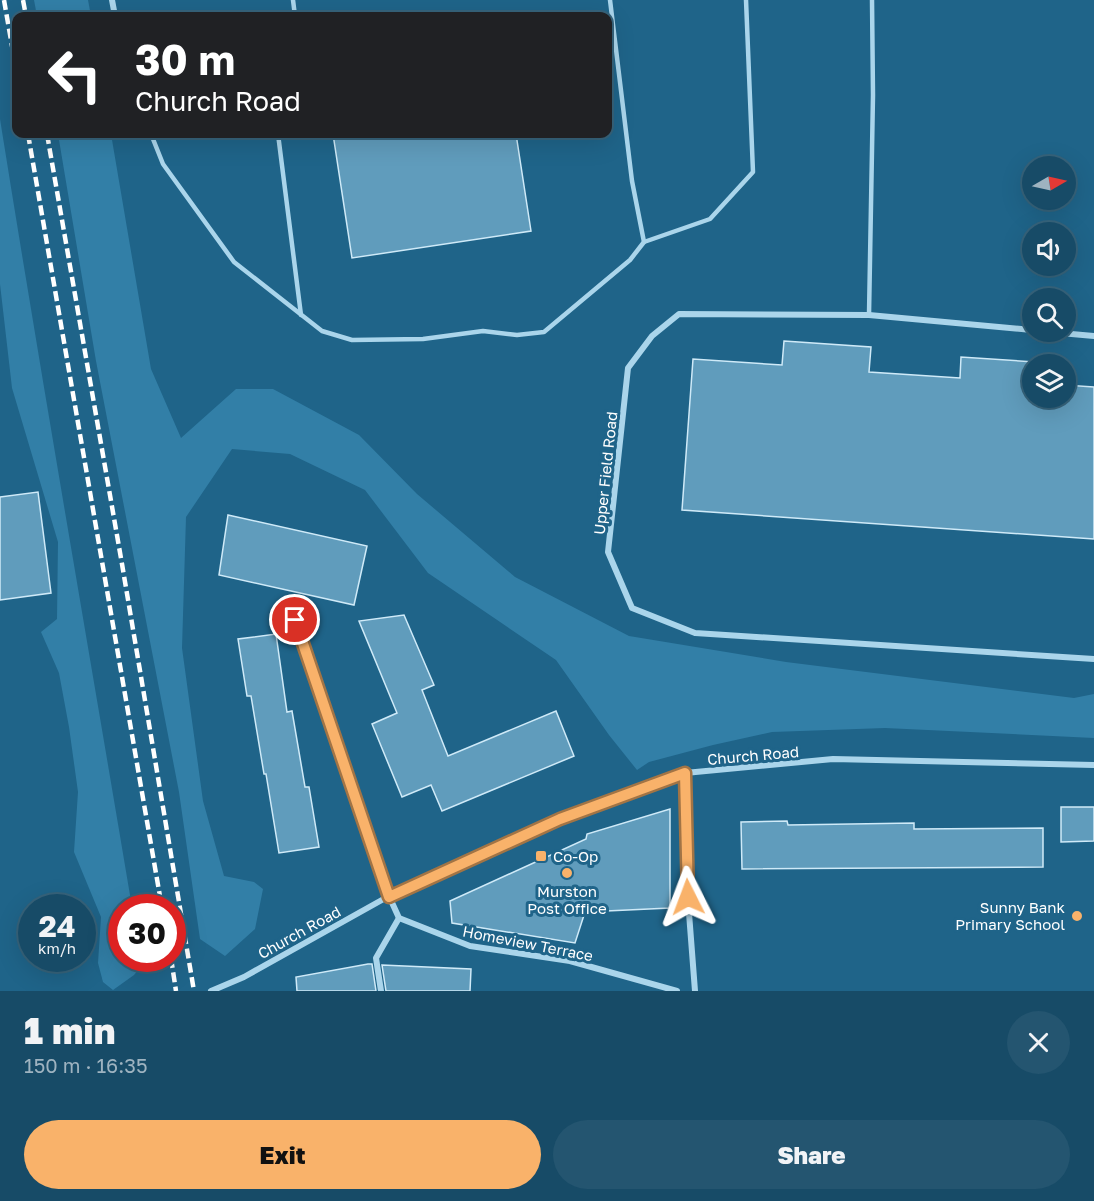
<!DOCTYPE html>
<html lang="en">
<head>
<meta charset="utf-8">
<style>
  :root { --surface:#174b67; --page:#245570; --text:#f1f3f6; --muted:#9eb3c0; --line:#36637b; --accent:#f9b26a }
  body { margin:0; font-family:"Golos Text",sans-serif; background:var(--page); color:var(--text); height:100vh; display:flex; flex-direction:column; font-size:22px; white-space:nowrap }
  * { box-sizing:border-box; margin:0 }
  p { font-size:20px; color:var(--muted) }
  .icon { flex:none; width:33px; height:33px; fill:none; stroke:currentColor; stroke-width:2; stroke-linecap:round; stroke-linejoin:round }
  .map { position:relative; height:991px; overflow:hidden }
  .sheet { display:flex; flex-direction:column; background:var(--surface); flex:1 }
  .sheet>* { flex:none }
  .banner { position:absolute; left:12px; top:12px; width:600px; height:126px; border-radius:12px; box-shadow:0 6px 24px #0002,0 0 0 2px var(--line); background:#202124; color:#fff; overflow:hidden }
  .needle { width:39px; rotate:81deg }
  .controls { position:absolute; left:1022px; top:156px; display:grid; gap:12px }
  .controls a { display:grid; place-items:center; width:54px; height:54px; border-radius:50%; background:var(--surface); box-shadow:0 6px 24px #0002,0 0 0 2px var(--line); font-size:30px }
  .speed { position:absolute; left:18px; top:894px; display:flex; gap:12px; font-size:30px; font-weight:700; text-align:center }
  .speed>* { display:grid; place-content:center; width:78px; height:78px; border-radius:50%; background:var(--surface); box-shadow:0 6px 24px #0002,0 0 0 2px var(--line); line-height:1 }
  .speed small { font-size:15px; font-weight:400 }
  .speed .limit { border:9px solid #d22; background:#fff; color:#111 }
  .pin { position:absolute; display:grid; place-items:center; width:51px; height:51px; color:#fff; margin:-26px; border:3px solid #fff; border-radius:50%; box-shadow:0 2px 6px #0007 }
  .me { position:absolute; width:66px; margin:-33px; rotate:357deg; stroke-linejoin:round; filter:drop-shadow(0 0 4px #0008) }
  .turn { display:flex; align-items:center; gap:21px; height:126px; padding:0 24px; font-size:27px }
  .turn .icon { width:78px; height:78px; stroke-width:2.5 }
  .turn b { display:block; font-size:42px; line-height:51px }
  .round { display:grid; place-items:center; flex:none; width:63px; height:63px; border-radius:32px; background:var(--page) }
  .headline { display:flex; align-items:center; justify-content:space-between; height:102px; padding:0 24px }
  h1 { font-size:36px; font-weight:800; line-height:45px }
  .primary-button { display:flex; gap:12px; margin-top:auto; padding:12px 24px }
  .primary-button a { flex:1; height:69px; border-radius:36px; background:var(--accent); color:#111; font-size:24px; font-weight:800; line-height:69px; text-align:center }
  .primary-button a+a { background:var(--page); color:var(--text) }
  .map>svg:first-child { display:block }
  .green { fill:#327fa7 }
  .building { fill:#609cbc; stroke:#cfeaf8; stroke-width:1.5 }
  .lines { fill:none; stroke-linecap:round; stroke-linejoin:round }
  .lane { stroke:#aad5eb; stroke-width:4.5 }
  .street { stroke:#aad5eb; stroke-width:6 }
  .rail { stroke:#fff; stroke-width:4.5; stroke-dasharray:10 4.5; stroke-linecap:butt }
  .route-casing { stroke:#a27445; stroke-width:15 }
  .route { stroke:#f9b26a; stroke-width:10 }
  .poi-dot { fill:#f9b26a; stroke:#1f6489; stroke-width:2 }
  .labels { text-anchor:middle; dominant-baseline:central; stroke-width:6; stroke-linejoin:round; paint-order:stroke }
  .street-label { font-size:15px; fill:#fff; stroke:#1f6489 }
  .poi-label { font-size:15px; fill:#fff; stroke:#1f6489; text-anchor:start }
</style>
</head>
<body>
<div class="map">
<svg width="1094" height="991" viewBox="0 0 1094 991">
  <rect width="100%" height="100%" fill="#1f6489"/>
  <g class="green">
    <path d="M34,0H88L91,16H37Z"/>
    <path d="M0,119C42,382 88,645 132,907L122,908V958L141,959L143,964L134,975L113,990L103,982L98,963L101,917L74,852L78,792L69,727L59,673L41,632L57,619L58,542L12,388L0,284Z"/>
    <path d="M58,134H111L151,369L181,438L236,389H273L359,435L417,494L515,577L629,636L786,662L1074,698L1094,694V738L885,728L772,732L713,745L649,762L637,770L609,735L556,660L428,573L365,490L290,454L232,449L186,517L182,648L203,801L224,876L254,882L263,889L255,929L225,956L200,939L179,792L96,361Z"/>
  </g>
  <g class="building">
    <path d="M333,134H516L531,231L352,258Z"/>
    <path d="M784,341L871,347L869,372L960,378L961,357L1050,363L1032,364V398H1065V385L1094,387V539L682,510L693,359L782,365Z"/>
    <path d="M38,492L51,593L0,600V497Z"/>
    <path d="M228,515L367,546L354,605L219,575Z"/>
    <path d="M404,615L434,685L422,690L448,756L556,711L574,756L442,811L431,785L402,797L372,724L397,713L359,621Z"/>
    <path d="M276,634L287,712L292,711L305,787H309L319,847L279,853L266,774H264L251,696H247L238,639Z"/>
    <path d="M1061,807H1094V841L1061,842Z"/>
    <path d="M670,809V908L585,912L575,943L452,923L450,901L586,839L587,834Z"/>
    <path d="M787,821L788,825L914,823V829L1043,828V867L742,869L741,822Z"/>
    <path d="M368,964H372L376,991H297L296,977Z"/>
    <path d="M382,965L471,969L470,991H386Z"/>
  </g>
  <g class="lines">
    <g class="lane">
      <path d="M293,0L295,16"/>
      <path d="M151,134L163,164L234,262L322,331L352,340L423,339L483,331L517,335L544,332L630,260L644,242L632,181L610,0"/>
      <path d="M278,134L301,315"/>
      <path d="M644,242L710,219L753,172L746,0"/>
      <path d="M869,315L873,95L872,0"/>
    </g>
    <g class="street">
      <path d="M112,0L115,16"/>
      <path d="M1032,330L869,315L679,314L652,336L628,368L608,552L632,608L695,633L1094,659"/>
      <path d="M1049,332L1094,336"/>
      <path d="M295,620L389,896L399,918L470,946L570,961L677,991"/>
      <path d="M685,773L686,874L695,991"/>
      <path d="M211,991L244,977L389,896L559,819L685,773L833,759L1094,765"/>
      <path d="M381,991L376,958L399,918"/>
    </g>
    <g class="rail">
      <path d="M4,0L16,69"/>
      <path d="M23,0L26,16"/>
      <path d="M28,134L162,908"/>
      <path d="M47,134L122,564L194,991"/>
      <path d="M171,958L176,991"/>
    </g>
  </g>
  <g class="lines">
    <defs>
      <path id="route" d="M295,620L389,897L560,819L685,773L688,897"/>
    </defs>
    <use href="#route" class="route-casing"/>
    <use href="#route" class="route"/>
  </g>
  <g class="poi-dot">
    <rect x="535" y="850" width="12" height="12" rx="3"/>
    <circle cx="567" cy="873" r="6"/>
    <circle cx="1077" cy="916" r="6"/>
  </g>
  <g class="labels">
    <g class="street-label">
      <text transform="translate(605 473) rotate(-84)">Upper Field Road</text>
      <text transform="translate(753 755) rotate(-5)">Church Road</text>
      <text transform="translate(299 932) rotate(-29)">Church Road</text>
      <text transform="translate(528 943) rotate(11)">Homeview Terrace</text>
    </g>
    <g class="poi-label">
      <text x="553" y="856">Co-Op</text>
      <text x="567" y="891" text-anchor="middle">Murston<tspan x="567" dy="17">Post Office</tspan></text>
      <text x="1065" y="907" text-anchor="end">Sunny Bank<tspan x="1065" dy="17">Primary School</tspan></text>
    </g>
  </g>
</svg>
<div class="controls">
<a><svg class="needle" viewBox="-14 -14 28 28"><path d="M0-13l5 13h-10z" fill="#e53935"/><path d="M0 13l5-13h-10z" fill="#9eb3c0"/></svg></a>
<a><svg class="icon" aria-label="sound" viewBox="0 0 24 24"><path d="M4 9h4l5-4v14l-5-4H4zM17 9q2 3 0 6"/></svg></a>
<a><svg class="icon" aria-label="search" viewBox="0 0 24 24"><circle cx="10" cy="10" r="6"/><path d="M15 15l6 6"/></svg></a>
<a><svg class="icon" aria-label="layers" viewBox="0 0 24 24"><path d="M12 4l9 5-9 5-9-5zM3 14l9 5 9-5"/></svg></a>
</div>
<div class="speed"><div>24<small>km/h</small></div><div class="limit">30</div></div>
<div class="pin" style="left:295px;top:620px;background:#d93025"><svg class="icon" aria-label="arrive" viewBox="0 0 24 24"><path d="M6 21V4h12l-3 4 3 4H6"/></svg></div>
<svg class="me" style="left:688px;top:897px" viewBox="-20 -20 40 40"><path d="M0-17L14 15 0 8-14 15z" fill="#f9b26a" stroke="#fff" stroke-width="4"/></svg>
<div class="banner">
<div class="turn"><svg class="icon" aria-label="left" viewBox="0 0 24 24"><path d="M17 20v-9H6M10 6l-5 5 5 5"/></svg><div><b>30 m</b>Church Road</div></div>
</div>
</div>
<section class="sheet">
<div class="headline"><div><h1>1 min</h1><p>150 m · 16:35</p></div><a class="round"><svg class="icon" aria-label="close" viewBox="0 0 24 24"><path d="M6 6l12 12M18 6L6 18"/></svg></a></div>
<div class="primary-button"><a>Exit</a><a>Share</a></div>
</section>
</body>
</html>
